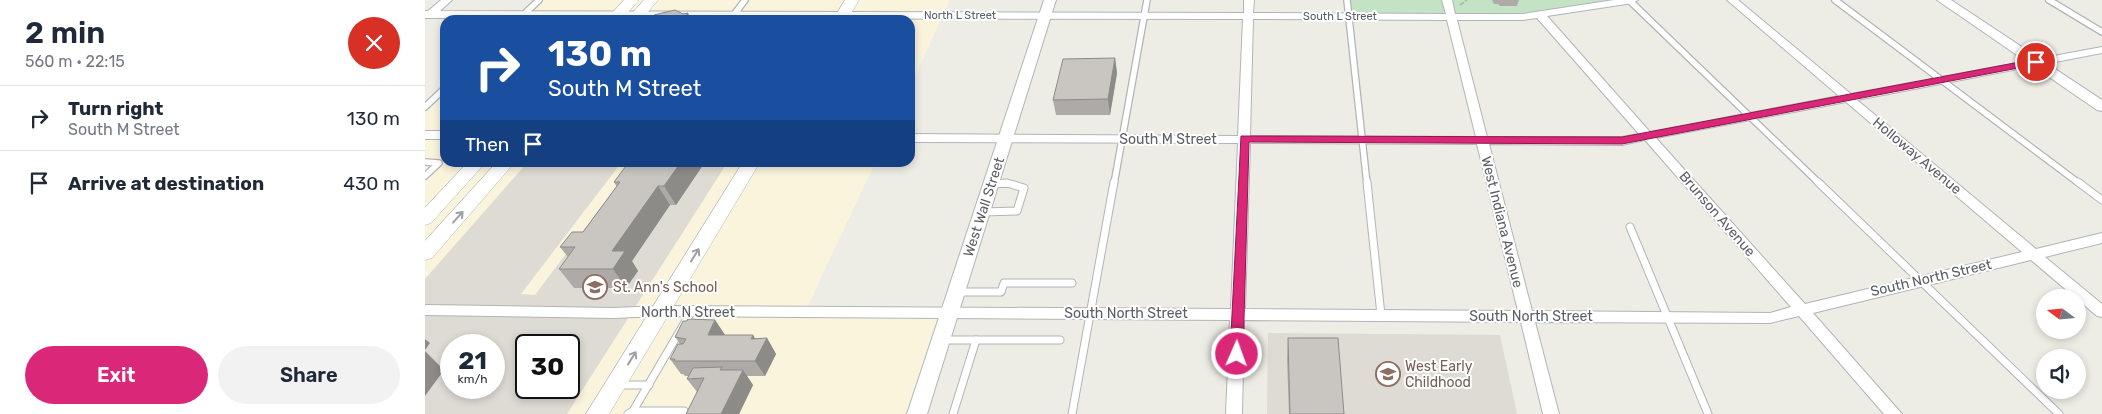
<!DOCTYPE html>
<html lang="en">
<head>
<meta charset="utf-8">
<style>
  :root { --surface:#fff; --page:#f2f2f3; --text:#1f2937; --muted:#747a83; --line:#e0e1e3; --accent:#db2777 }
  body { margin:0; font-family:Rubik,sans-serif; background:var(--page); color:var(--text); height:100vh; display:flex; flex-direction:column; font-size:19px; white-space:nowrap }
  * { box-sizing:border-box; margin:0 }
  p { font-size:16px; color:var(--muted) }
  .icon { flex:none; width:28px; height:28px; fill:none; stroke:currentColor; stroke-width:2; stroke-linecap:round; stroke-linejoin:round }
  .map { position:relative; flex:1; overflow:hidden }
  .panel { display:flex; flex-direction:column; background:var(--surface); width:425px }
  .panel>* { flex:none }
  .banner { position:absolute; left:15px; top:15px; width:475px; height:152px; border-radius:15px; box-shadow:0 2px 8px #0003; background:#1a4fa0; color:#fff; overflow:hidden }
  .needle { width:32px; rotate:286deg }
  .tools { position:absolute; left:1611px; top:289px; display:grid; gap:10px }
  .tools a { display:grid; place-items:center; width:50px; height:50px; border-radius:50%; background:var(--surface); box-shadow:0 2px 8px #0003; font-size:25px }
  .speed { position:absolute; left:15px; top:334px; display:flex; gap:10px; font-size:25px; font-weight:700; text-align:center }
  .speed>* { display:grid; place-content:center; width:65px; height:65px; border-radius:50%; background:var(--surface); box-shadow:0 2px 8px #0003; line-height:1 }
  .speed small { font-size:12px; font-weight:400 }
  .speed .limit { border:2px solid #111; border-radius:8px; background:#fff; color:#111 }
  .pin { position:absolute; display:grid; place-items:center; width:42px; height:42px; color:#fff; margin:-21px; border:2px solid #fff; border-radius:50%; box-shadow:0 1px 5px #0007 }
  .me { position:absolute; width:55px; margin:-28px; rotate:2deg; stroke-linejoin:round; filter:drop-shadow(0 0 4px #0008) }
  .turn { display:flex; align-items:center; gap:18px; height:105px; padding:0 25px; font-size:22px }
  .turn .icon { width:65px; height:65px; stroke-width:2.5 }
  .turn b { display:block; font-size:35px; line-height:42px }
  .then { display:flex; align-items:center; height:48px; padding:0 25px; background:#0003; gap:10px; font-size:19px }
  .round { display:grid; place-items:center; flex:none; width:52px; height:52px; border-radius:26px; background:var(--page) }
  .overview { display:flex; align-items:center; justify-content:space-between; height:85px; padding:0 25px }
  h1 { font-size:30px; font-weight:600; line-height:38px }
  .button { display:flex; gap:10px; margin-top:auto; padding:10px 25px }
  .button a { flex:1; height:58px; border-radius:30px; background:var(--accent); color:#fff; font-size:20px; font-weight:600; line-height:58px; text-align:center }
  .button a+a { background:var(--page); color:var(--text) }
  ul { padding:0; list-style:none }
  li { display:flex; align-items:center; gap:15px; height:65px; padding:0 25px; border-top:1px solid var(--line) }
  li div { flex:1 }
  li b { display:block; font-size:19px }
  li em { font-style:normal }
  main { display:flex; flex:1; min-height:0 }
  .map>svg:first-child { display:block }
  .commercial { fill:#faf4dd; fill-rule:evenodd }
  .education { fill:#dddbd3; fill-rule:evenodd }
  .green { fill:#c4e3c5 }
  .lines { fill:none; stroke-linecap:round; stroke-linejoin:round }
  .service-far1-casing { stroke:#b2b4b8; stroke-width:8 }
  .service-casing { stroke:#b2b4b8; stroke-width:9 }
  .minor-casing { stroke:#b2b4b8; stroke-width:2 }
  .tertiary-casing { stroke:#b2b4b8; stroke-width:2 }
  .secondary-casing { stroke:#b4b6bb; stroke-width:1 }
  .path { stroke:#9ec3aa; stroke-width:2; stroke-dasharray:4.5 2; stroke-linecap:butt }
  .service-far1 { stroke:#fff; stroke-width:5.5 }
  .service { stroke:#fff; stroke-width:7 }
  .minor { fill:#fff; fill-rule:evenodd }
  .tertiary { fill:#fff; fill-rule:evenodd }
  .secondary { fill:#fff; fill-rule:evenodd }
  .wall { fill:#adaaa7 }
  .shaded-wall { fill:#8d8b88 }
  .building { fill:#c9c6c2; stroke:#8d8b88 }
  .oneway { stroke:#9e9fa2 }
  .route { fill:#db2777; stroke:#8e194d }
  .labels { text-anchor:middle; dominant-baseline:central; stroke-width:4; stroke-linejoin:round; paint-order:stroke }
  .far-street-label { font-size:11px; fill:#5d5f64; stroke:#fff }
  .street-label { font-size:14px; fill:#5d5f64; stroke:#fff }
  .education-label { font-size:14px; fill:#785e54; stroke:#fff; text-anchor:start }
</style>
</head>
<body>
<main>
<section class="panel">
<div class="overview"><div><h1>2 min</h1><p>560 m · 22:15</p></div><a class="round" style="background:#d93025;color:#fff"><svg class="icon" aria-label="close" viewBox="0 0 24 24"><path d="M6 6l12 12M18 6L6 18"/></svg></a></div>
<ul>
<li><svg class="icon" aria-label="right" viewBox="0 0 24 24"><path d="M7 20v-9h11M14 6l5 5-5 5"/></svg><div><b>Turn right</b><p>South M Street</p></div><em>130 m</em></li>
<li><svg class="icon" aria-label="arrive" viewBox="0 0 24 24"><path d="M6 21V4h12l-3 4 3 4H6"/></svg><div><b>Arrive at destination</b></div><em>430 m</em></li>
</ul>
<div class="button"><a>Exit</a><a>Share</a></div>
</section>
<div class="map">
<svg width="1677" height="414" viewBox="0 0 1677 414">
  <rect width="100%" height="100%" fill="#edece5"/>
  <g class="commercial">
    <path d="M115,0H525L485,87V20H94Z"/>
    <path d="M20,89V162L450,163L380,312L525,313L492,414H0V107ZM26,345H69V388H26ZM101,345H144V388H101Z"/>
  </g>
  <g class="education">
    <path d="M102,163H196L96,294L110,295L209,163H302L142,414H0V279ZM26,345H69V388H26ZM101,345H144V388H101Z"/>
    <path d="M843,333L1075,335L1092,414H842Z"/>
  </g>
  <path class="green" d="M921,0H1186L1097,14L1030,13L923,16Z"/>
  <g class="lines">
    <defs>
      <g id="service-far1">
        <path d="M922,0L942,184"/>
        <path d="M1410,0L1655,184"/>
        <path d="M1624,0L1677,32"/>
        <path d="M1205,1L1395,184"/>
        <path d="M93,20L114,0"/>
        <path d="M305,20L320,0"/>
        <path d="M0,107L20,88"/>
        <path d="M0,162L14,163L0,176"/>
        <path d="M574,184H584"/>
        <path d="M689,184L722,0"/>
      </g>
      <g id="service">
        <path d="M942,182L956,315"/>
        <path d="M1393,182L1634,414"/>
        <path d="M1653,182L1677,200"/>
        <path d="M558,212L592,211L599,188L582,183L567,184"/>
        <path d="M1205,227L1283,414"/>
        <path d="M534,292H576L579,283H647"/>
        <path d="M517,340H551L528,414"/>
        <path d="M551,340H635"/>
        <path d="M195,385H224"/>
        <path d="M208,411L266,312"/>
        <path d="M203,414L208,411H259L257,414"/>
        <path d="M647,414L689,182"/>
      </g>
      <g id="minor">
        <path d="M16,0H27L15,11L819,13V0H829L828,13L1021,14L1017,0H1027L1030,14H1098L1189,0H1213L1208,3L1122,16L1225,132L1414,96L1302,0H1313L1426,94L1677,47V53L1432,100L1611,249L1677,233V243L1620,257L1677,304V317L1672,316L1606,260L1388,313L1477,414H1459L1374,316L1345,323L1110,322L1134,414H1118L1096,322L819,320L817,414H801L805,320L236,316L188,318L0,315V305L188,308L236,306L806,309L813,143L485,142V134L813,136L818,19L0,18V11H3ZM1112,18L1214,134L1197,137H1062L1032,20H1098ZM828,19L1022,20L1051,137L825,136ZM1421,102L1597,252L1380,304L1231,138ZM1220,140L1366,307L1345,313L1107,311L1064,144L1197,145ZM825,143L1052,144L1093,311L820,309Z"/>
        <rect x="0" y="131" width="20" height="8"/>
      </g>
      <g id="tertiary">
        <path d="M619,0H631L502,414H482Z"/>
        <path d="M1512,0H1526L1677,100V111L1672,110Z"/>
      </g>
      <g id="secondary">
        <path d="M199,0H214L196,20H181Z"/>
        <path d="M219,0H233L216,20H201Z"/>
        <path d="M420,0H434L422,20H408Z"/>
        <path d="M43,162H61L6,223L0,225V208Z"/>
        <path d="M72,162H90L7,258L0,260V241Z"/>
        <path d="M318,162H335L184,414H161Z"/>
      </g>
    </defs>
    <use href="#service-far1" class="service-far1-casing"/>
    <use href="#service" class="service-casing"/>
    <use href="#minor" class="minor-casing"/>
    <use href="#tertiary" class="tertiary-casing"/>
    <use href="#secondary" class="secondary-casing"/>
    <path class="path" d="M1035,5L1042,0"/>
    <use href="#service-far1" class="service-far1"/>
    <use href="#service" class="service"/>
    <use href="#minor" class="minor"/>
    <use href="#tertiary" class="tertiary"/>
    <use href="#secondary" class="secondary"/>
  </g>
  <g class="wall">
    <path d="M1067,0H1094L1092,6H1075L1073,4H1069Z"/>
    <path d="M690,58L692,73L685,115H631L628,100Z"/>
    <path d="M280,162L251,205H245L207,261L213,271L201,288H149L134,269L143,257L135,247L158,232L192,187L189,182Z"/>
    <path d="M290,320L300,335H328L330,339L342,338L351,354L340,376H322L328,385L314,414H261L272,392L262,379L264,376H260L258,374H256L245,359L255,344L250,337Z"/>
    <path d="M863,338L919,414H864L862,358Z"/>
  </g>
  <g class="shaded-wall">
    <path d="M263,13L266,20H258Z"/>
    <path d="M690,58L692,73L685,115L683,99Z"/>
    <path d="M256,162H280L251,205L239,186Z"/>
    <path d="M233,186L245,205L207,261L213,271L201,288L188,269L187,251Z"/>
    <path d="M290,320L300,335H283Z"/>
    <path d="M328,335L336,349L342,338L351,354L340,376L330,361L326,339Z"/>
    <path d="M0,339L5,343L0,350Z"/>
    <path d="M0,351L19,370L0,396Z"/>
    <path d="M318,370L328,385L314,414H296Z"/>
  </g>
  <g class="building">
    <path d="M250,10L258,14L263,13L258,20H225L229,15Z"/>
    <path d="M690,58L683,99L628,100L638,59Z"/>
    <path d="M204,162H256L239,186H233L187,251H200L188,269H134L150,247H135L147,232H158L195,182H189Z"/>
    <path d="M263,319L290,320L283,335H328L326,339L342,338L330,361H249L250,359H245L253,344H258L261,339L250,337L258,321H262Z"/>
    <path d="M863,338H913L919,414H865Z"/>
    <path d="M297,367L295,370H318L296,414H261L279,378L262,379L268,368Z"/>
  </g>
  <defs><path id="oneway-shaft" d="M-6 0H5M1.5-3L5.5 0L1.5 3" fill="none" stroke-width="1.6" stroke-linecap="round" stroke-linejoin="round" transform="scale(1.25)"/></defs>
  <g class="oneway">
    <use href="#oneway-shaft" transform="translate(33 217) rotate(-48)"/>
    <use href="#oneway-shaft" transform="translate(270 255) rotate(-58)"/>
    <use href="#oneway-shaft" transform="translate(207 358) rotate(-58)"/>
  </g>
  <path class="route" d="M1611,59L1614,60V64L1197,144L824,142L818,354L816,358L812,359L807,358L805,354L816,136L1197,137Z"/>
  <defs>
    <symbol id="school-ring" viewBox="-11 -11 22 22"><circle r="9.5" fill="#fff" stroke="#8d6e63" stroke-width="1.5"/><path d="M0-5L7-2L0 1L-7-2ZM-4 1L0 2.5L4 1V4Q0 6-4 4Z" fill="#8d6e63"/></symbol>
  </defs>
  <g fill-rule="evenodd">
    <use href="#school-ring" x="156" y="273" width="28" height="28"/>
    <use href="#school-ring" x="949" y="360" width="28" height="28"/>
  </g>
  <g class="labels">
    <g class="far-street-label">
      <text x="535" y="15">North L Street</text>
      <text x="915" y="16">South L Street</text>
    </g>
    <g class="street-label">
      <text x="743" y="139">South M Street</text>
      <text transform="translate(1492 156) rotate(40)">Holloway Avenue</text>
      <text transform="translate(559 207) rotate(-72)">West Wall Street</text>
      <text transform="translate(1292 214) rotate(49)">Brunson Avenue</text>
      <text transform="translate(1077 222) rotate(76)">West Indiana Avenue</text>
      <text transform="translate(1506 278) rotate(-13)">South North Street</text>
      <text x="263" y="312">North N Street</text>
      <text x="701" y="313">South North Street</text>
      <text x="1106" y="316">South North Street</text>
    </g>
    <g class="education-label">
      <text x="188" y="287">St. Ann's School</text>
      <text x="980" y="366">West Early<tspan x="980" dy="16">Childhood</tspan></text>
    </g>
  </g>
</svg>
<div class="tools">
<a><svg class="needle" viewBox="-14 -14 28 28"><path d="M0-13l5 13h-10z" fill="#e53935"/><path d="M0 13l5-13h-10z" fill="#747a83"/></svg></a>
<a><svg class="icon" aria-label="sound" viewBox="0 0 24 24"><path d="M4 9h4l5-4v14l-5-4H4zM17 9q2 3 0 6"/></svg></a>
</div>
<div class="speed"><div>21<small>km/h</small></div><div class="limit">30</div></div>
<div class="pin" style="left:1611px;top:62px;background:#d93025"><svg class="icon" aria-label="arrive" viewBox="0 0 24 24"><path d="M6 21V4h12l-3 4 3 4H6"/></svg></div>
<svg class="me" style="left:812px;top:354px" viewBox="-20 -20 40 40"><circle r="17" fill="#db2777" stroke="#fff" stroke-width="3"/><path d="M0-11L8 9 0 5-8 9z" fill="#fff"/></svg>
<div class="banner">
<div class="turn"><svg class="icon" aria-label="right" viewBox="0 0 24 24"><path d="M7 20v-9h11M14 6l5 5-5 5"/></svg><div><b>130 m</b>South M Street</div></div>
<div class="then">Then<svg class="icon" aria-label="arrive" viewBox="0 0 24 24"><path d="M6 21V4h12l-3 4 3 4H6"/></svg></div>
</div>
</div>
</main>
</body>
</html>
